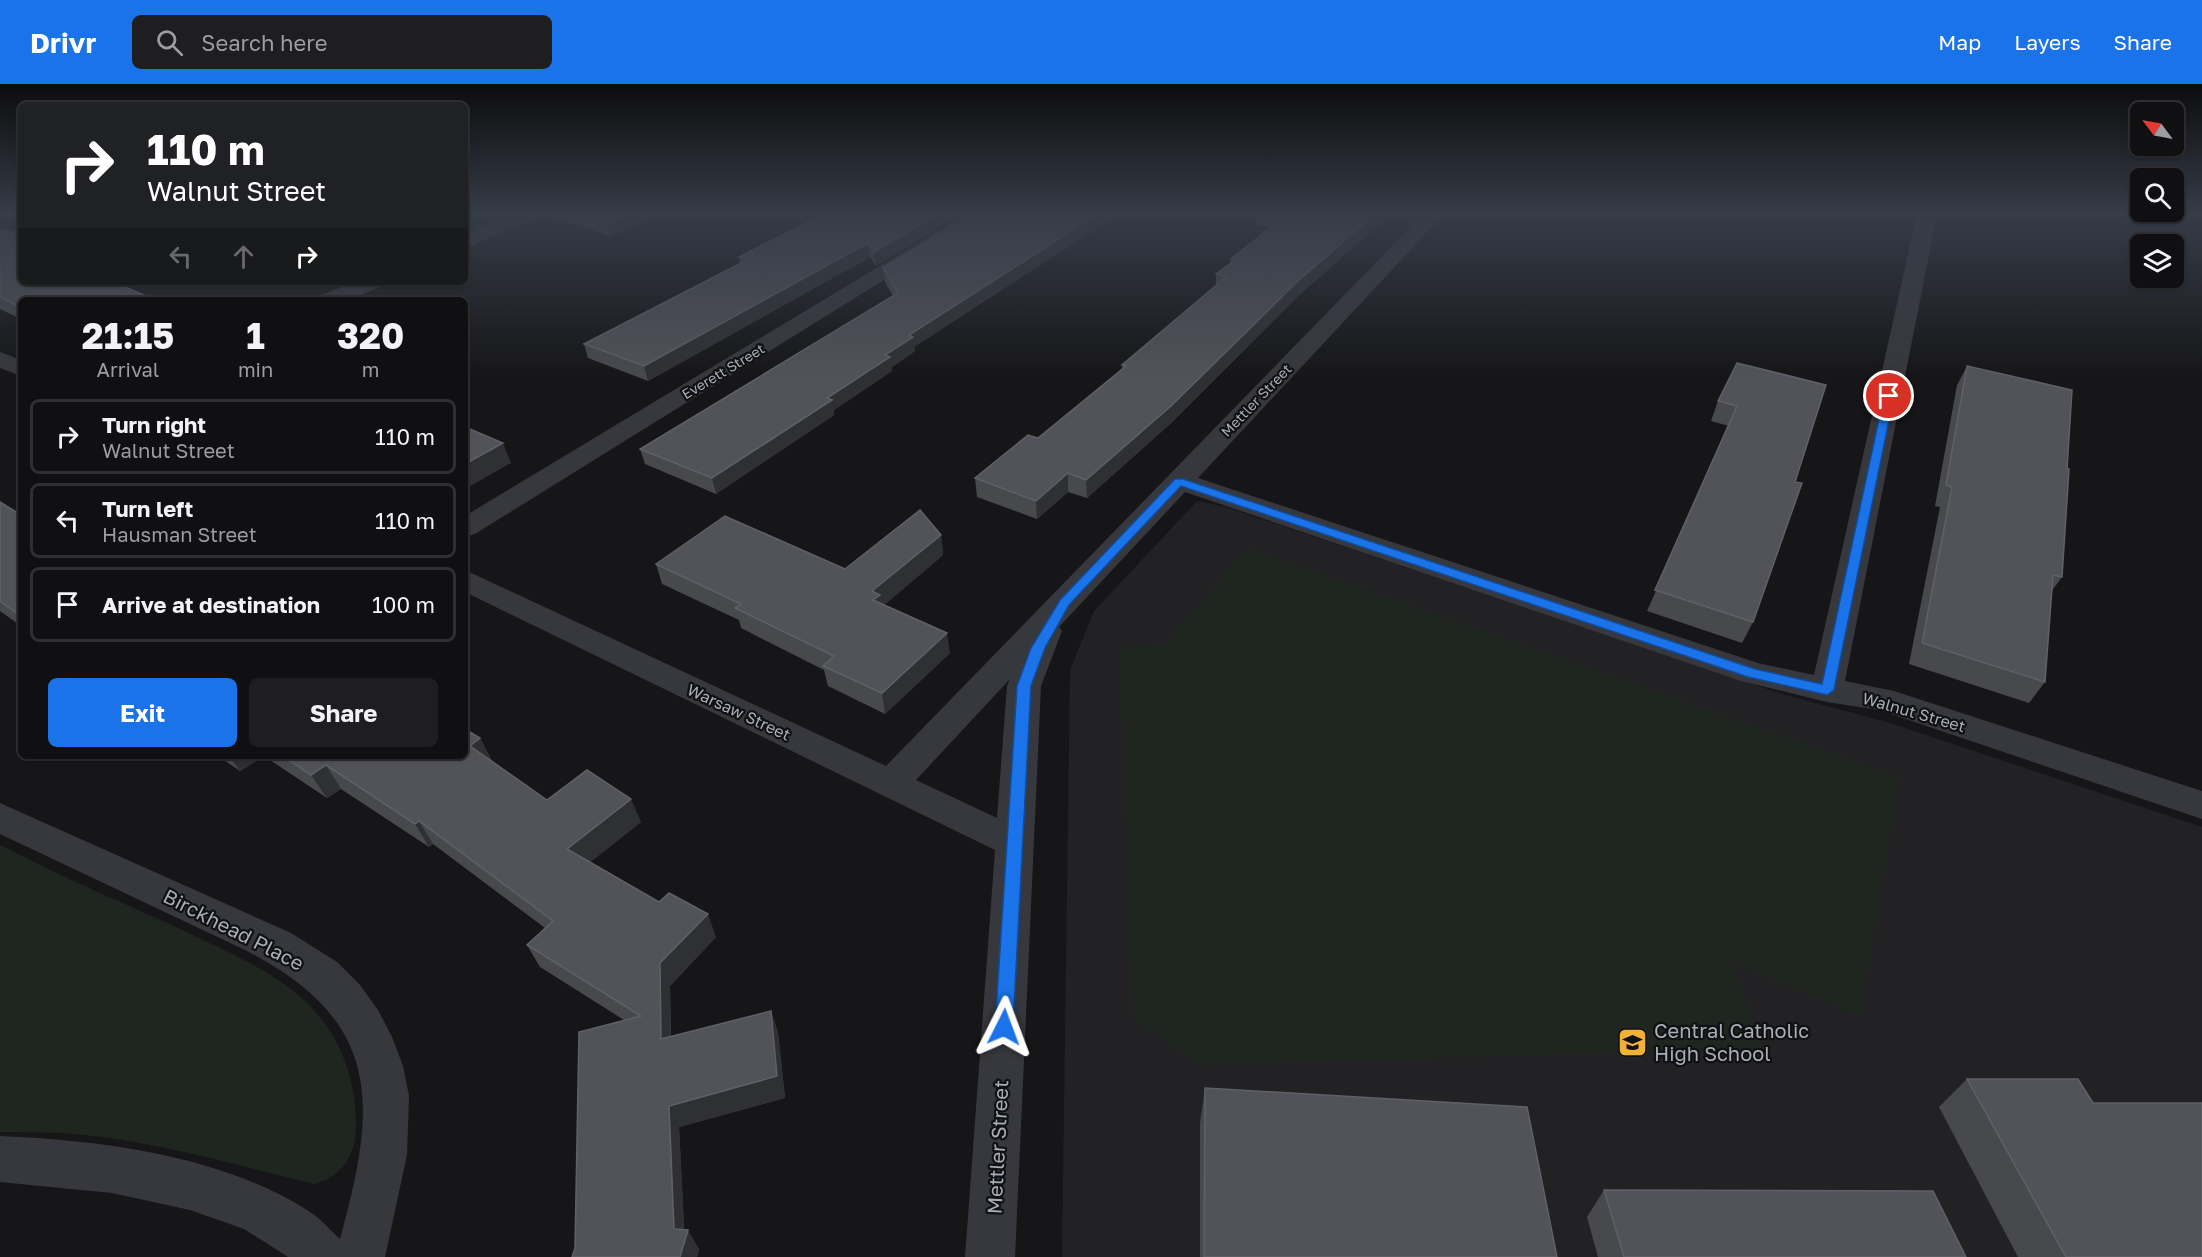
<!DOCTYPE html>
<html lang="en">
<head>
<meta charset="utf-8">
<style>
  :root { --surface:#101012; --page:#1e1e20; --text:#f1f3f6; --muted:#9c9d9f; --line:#303032; --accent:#1a73e8 }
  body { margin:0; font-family:"Golos Text",sans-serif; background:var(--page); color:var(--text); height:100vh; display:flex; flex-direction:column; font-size:22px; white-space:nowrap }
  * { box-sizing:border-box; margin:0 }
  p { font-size:20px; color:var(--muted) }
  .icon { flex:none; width:33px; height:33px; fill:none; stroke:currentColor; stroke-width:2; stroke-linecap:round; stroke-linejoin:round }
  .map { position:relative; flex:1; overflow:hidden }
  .details { position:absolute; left:18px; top:213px; width:450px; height:462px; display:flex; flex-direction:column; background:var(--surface); border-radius:9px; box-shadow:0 2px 4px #0004,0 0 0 2px var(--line) }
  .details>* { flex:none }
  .banner { position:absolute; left:18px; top:18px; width:450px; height:183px; border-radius:9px; box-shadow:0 2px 4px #0004,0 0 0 2px var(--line); background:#202124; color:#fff; overflow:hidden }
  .needle { width:39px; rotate:302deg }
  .tools { position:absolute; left:2130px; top:18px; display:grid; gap:12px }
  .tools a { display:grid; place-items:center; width:54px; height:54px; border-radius:9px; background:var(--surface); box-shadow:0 2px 4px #0004,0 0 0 2px var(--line); font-size:30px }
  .pin { position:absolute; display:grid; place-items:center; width:51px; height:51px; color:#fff; margin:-26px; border:3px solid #fff; border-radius:50%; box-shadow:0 2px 6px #0007 }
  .me { position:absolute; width:66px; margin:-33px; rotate:3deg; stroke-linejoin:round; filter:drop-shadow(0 0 4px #0008) }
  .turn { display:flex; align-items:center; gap:21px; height:126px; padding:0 30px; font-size:27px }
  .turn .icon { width:78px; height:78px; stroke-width:2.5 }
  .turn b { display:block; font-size:42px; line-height:51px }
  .lanes { display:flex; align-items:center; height:57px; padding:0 30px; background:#0003; justify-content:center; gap:30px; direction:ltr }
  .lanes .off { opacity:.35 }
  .eta { display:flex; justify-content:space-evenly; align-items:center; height:102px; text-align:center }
  .eta b { font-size:36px; font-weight:700; line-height:42px }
  .primary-button { display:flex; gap:12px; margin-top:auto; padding:12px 30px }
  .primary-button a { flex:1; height:69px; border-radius:9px; background:var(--accent); color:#fff; font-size:24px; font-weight:700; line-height:69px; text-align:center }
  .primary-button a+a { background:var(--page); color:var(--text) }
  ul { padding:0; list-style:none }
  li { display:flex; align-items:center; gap:18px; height:75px; margin:0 12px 9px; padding:0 18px; border:3px solid var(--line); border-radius:9px }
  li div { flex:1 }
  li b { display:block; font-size:22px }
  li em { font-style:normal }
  header { display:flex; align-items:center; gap:36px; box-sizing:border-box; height:84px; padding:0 30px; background:var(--accent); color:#fff }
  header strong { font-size:28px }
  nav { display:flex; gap:33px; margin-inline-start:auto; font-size:21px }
  .search { width:420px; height:54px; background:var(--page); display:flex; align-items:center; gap:15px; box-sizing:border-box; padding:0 21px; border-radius:9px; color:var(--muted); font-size:22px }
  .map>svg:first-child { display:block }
  .built { fill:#222225 }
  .green { fill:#1e261f }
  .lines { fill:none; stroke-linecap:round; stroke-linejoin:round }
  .minor { fill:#37383d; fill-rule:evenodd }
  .wall { fill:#47494d }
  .shaded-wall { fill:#2f3033 }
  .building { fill:#525359; stroke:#5f6168; stroke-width:1.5 }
  .route { fill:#1a73e8; stroke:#114b97; stroke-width:1.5 }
  .labels { text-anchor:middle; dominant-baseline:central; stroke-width:4.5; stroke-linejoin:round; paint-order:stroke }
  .far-street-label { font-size:14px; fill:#a8adb8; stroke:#111113 }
  .street-label { font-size:16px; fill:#a8adb8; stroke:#111113 }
  .near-street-label { font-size:20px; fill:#a8adb8; stroke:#111113 }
  .near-poi-label { font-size:20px; fill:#a8adb8; stroke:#111113; text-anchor:start }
</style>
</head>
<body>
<header>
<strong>Drivr</strong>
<div class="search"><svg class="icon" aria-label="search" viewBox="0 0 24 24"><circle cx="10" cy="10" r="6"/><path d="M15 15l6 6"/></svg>Search here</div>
<nav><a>Map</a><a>Layers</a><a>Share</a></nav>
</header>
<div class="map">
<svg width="2202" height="1173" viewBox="0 0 2202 1173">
  <rect width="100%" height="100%" fill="#161618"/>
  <path class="built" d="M1197,417L1226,423L1785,611L1887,638L2202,743V1173H1062L1070,586L1094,527Z"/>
  <g class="green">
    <path d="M1248,464L1900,693L1860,932L1732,878L1763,964L1199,981L1133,934L1122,618L1117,616L1121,611L1119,564L1165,560Z"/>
    <path d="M0,761C63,794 129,821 193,851C234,871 277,889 309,921C342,954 357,999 356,1044C356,1072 340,1094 314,1100C231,1080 146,1054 60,1049C40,1048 20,1048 0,1048Z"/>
  </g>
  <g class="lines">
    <g class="minor">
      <path d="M512,130H539L536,134L465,164V151Z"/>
      <path d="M966,130H990L475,450L465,453V432Z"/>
      <path d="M1423,130H1444L1198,394L1758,579L1814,591L1917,130H1937L1845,597L1894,607L2202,707V735L1879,626L1827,618L1741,597L1185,408L1059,543L1062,547L1041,602L1015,1173H965L995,766L465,508V486L886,682ZM1010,595L1007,602L997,734L916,696Z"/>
      <path d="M21,144V157L0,163V150Z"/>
      <path d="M354,198H383L380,203L349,216H319L322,211Z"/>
      <path d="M0,268L21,276V292L0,284Z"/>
      <path d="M0,719L291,849L337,878L360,901L378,926L392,953L403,982L409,1012L407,1071L385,1173H288L244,1145L190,1126L112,1109L0,1098V1052C100,1056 228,1072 313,1130C323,1137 331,1147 340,1155C377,1021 384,937 245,866L0,750Z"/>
    </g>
  </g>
  <g class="wall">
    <path d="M544,130H658L611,152Z"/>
    <path d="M961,130L876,182L870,173L648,297L588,274L584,260L740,179L739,173Z"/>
    <path d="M972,130H1118L914,263L915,267L892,283V287L834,326V331L716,410L645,380L640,365L893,212L885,198L883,184Z"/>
    <path d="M1257,130H1390L1296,214L1170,340L1087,414L1068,408L1037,435L977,413L975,394L1038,354L1122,286V281L1216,202V190L1231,179V175L1270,144L1256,141Z"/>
    <path d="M0,146L21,216V235L0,225Z"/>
    <path d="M1737,279L1795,398L1753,538L1742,559L1647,527L1729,342L1711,337L1718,317Z"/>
    <path d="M1967,282L2067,385L2062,493L2051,508L2045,598L2029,619L1909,580L1940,423L1935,422L1957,301Z"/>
    <path d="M0,418L21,431V542L0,527Z"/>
    <path d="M941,451L943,471L884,521L950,569L885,630L828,602L824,586L741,544L739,536L662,500L656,480L845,485Z"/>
    <path d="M480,654L492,677L547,716L641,738L590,778L716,853L670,902L671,953L771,927L778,949L785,1014L679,1043L684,1145L699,1165L697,1173H572L575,1164L624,936L540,883L527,861L545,844L433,760L429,763L341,705L327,714L264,672H465Z"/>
    <path d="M218,672H264L240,687Z"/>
    <path d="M1967,995L2093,1019L2202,1173H2018L1939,1023Z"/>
    <path d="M1205,1004L1557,1173H1200V1039Z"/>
    <path d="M1604,1106L1966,1173H1598L1587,1133Z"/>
  </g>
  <g class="shaded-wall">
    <path d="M628,130H658L611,152L607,139Z"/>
    <path d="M938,130H961L876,182L874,168Z"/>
    <path d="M1098,130H1118L914,263L915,267L892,283V287L834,326V331L716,410L712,394L827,314L885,271L909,251Z"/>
    <path d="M1375,130H1390L1296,214L1170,340L1087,414L1086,396L1298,197Z"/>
    <path d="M868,159L870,173L648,297L644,282Z"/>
    <path d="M503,359L511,379L465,405V380Z"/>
    <path d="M1068,389V408L1037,435L1036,417Z"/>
    <path d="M941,451L943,471L882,523L876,536L872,507Z"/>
    <path d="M947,549L950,569L885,630L882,609Z"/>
    <path d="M480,654L492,677L470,662Z"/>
    <path d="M229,672H264L240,687Z"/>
    <path d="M326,681L341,705L327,714L311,691Z"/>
    <path d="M631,715L641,738L578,788L567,765Z"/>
    <path d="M419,737L433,760L429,763L415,740Z"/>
    <path d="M708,830L716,853L670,902L671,977L661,955L660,879Z"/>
    <path d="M771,927L778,949L785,1014L679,1043L685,1156L688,1146L699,1165L697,1173H680L674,1145L669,1022Z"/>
  </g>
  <g class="building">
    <path d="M578,130H628L607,139Z"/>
    <path d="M824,130H938L874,168L868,159L644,282L584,260L747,176L739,173Z"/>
    <path d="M972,130H1098L909,251L913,253L885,271L890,273L827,314L832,316L712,394L640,365L898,209L883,184Z"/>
    <path d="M1277,130H1375L1298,197L1171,322L1086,396L1068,389L1036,417L975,394L1028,351L1038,354L1126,282L1122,281L1226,193L1216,190L1235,176L1231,175L1285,132Z"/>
    <path d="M4,145L21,153V198H114L155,216H21V224L0,213V146Z"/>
    <path d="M1737,279L1826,301L1795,398L1802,399L1753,538L1655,506L1737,322L1718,317Z"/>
    <path d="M1967,282L2072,306L2067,385H2069L2062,493L2053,491L2045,598L1922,559L1952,403L1946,401Z"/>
    <path d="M465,343L503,359L465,380Z"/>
    <path d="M0,418L21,431V532L0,517Z"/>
    <path d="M920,426L941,451L872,507L880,511L873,516L947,549L882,609L823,582L834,572L735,524L741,520L656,480L725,432L845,485Z"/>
    <path d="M465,645L480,654L470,662L547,716L587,686L631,715L567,765L659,818L669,809L708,830L660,879L661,955L771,927L777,992L669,1022L674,1145L688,1146L680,1173H572L575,1164L579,948L641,932L527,861L553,837L419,737L415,740L326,681L311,691L283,672H465Z"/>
    <path d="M1967,995H2078L2093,1019H2202V1173H2066Z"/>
    <path d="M1205,1004L1527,1023L1557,1173H1204Z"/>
    <path d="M1604,1106L1933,1107L1966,1173H1624Z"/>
  </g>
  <linearGradient id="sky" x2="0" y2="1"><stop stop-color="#0c0c0d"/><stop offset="0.44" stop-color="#363c48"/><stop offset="1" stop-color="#363c48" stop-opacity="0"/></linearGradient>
  <rect width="2202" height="294" fill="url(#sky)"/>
  <path class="route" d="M1889,308L1894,312L1834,606L1827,611L1748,593L1181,402L1069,521L1045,564L1031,602L1013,943L1010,949L1004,951L997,949L995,943L1017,602L1031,564L1060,516L1175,395H1183L1755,585L1822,600L1884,312Z"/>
  <defs>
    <symbol id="school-square" viewBox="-11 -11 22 22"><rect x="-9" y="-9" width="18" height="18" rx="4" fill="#f2b134" stroke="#111113"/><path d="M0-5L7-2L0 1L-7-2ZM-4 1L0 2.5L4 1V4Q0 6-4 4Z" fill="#111"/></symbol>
  </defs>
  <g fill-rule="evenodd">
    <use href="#school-square" x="1616" y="942" width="33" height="33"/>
  </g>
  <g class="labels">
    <g class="far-street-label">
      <text transform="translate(723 287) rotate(-31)">Everett Street</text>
      <text transform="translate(1256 316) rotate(-46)">Mettler Street</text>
    </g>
    <g class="street-label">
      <text transform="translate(739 628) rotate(25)">Warsaw Street</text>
      <text transform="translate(1914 628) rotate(16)">Walnut Street</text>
    </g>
    <g class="near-street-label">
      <text transform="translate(234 845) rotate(27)">Birckhead Place</text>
      <text transform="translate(997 1063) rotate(-87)">Mettler Street</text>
    </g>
    <g class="near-poi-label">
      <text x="1654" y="946">Central Catholic<tspan x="1654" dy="23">High School</tspan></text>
    </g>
  </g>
</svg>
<div class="tools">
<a><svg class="needle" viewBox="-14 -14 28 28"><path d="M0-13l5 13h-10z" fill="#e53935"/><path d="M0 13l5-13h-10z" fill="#9c9d9f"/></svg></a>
<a><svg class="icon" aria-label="search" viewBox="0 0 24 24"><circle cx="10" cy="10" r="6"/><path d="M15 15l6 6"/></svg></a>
<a><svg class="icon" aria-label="layers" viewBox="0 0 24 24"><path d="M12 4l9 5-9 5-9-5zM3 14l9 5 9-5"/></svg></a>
</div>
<div class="pin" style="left:1889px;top:312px;background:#d93025"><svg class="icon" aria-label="arrive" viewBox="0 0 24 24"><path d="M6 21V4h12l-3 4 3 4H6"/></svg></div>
<svg class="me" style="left:1004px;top:943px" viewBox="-20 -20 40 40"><path d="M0-17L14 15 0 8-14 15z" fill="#1a73e8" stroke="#fff" stroke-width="4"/></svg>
<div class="banner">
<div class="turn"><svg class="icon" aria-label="right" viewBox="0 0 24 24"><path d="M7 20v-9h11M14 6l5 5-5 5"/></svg><div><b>110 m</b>Walnut Street</div></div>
<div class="lanes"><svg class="icon off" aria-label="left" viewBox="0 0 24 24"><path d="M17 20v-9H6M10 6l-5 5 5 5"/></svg><svg class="icon off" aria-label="ahead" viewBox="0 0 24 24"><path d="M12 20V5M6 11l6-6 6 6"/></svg><svg class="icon" aria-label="right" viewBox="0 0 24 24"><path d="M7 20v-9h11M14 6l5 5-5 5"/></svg></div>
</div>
<section class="details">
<div class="eta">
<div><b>21:15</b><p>Arrival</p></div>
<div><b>1</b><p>min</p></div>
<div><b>320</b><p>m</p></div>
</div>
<ul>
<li><svg class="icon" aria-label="right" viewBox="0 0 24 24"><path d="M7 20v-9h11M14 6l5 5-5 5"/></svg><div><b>Turn right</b><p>Walnut Street</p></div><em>110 m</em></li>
<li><svg class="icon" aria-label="left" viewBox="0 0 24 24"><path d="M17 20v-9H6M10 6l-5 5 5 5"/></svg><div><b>Turn left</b><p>Hausman Street</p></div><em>110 m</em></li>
<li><svg class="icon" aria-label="arrive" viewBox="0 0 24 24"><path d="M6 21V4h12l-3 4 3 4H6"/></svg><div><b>Arrive at destination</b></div><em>100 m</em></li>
</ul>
<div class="primary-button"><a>Exit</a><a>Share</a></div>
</section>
</div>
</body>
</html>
